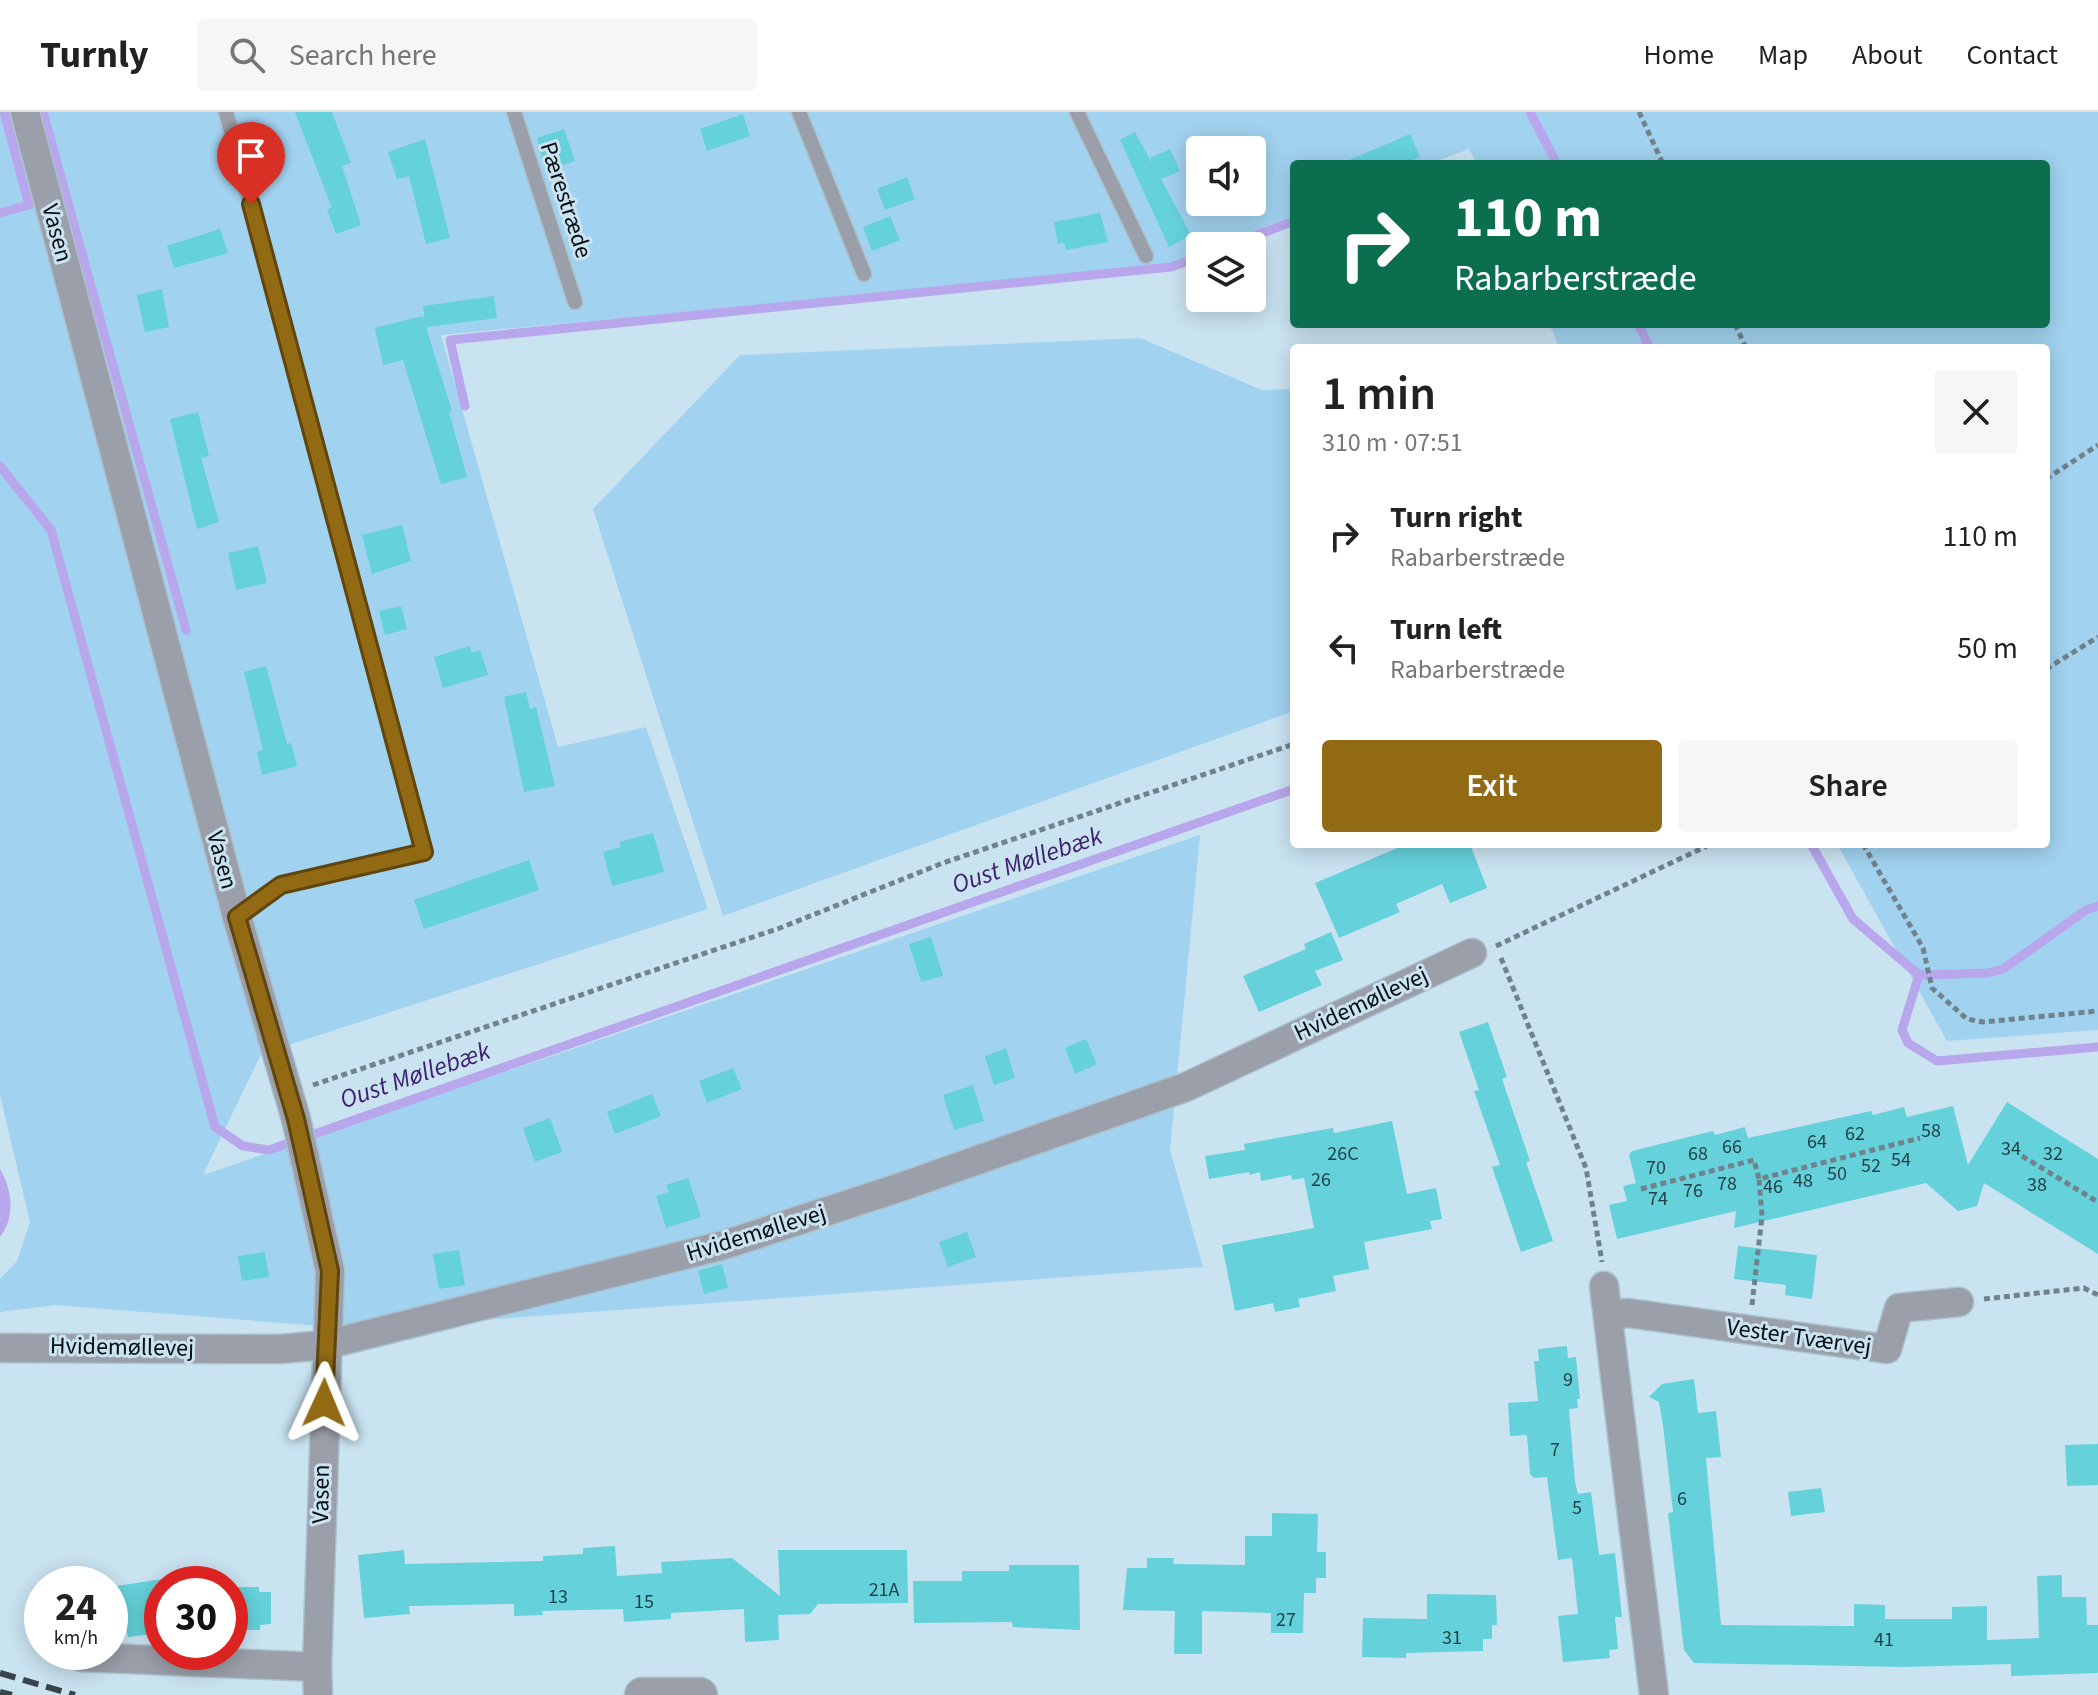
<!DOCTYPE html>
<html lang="en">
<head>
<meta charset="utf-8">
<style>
  :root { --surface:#fff; --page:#f6f6f6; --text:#222; --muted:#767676; --line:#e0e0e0; --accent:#936a14 }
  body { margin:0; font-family:"Source Sans 3",sans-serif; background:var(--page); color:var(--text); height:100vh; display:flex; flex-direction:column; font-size:30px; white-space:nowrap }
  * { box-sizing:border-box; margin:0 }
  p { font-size:26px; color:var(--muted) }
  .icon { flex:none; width:44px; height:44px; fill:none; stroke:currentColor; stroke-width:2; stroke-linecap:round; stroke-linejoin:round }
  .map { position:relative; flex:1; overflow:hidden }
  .sheet { position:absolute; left:1290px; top:232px; width:760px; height:504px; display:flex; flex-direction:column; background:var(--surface); border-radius:8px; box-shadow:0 4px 20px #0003 }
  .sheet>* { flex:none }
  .guide { position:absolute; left:1290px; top:48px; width:760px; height:168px; border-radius:8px; box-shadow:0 4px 20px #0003; background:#0b6e4f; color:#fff; overflow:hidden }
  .tools { position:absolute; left:1186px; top:24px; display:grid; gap:16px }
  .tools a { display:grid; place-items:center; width:80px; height:80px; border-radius:8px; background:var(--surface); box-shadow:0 4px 20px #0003; font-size:40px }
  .speed { position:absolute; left:24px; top:1454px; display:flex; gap:16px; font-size:40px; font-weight:700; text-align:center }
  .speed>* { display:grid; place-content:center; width:104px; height:104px; border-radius:50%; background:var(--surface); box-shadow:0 4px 20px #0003; line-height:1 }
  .speed small { font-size:20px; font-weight:400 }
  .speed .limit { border:12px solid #d22; background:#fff; color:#111 }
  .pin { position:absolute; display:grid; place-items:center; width:68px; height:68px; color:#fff; margin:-82px -34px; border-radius:50% 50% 50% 0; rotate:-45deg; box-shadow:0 0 8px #0007 }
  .pin .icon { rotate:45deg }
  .me { position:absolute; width:88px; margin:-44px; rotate:1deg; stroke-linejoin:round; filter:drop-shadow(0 0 6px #0008) }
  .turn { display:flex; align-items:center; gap:28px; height:168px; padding:0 32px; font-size:36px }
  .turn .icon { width:104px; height:104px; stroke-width:2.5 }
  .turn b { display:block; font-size:56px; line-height:68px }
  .round { display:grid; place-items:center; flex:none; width:84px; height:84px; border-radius:8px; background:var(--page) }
  .headline { display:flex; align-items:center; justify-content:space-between; height:136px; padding:0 32px }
  h1 { font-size:48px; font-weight:600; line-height:60px }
  .action { display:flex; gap:16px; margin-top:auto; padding:16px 32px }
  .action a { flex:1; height:92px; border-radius:8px; background:var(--accent); color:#fff; font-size:32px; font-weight:600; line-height:92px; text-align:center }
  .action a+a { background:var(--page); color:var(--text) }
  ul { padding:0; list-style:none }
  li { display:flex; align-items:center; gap:24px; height:112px; padding:0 32px }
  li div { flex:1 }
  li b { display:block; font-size:30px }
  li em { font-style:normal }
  header { display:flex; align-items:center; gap:48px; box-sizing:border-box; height:112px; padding:0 40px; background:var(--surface); border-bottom:2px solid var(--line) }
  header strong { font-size:38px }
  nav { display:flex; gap:44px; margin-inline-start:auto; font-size:28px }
  .search { width:560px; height:72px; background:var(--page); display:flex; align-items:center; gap:20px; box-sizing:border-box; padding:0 28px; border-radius:8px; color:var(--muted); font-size:30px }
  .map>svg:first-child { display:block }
  .green { fill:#a1d2ef; fill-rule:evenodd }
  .water { fill:#b8a7ec }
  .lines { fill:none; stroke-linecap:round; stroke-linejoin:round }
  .stream { stroke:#b8a7ec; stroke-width:9 }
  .building { fill:#65d1da }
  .service-casing { stroke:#abc1cd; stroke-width:17 }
  .minor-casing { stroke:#abc1cd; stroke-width:31 }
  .tertiary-casing { stroke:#abc1cd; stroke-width:37 }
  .path { stroke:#70828b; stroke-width:5; stroke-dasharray:6 4; stroke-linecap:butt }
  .service { stroke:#9a9fa9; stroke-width:14 }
  .minor { stroke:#9a9fa9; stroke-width:28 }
  .tertiary { stroke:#9a9fa9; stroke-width:34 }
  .rail { stroke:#37444a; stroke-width:6; stroke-dasharray:16 8; stroke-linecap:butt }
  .route-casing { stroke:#60450d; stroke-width:20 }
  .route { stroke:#936a14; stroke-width:14 }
  .labels { text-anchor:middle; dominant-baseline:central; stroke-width:6; stroke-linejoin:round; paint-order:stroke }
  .number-label { font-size:20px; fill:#1e3f44 }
  .street-label { font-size:24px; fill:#060e12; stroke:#cae3f1 }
  .water-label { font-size:26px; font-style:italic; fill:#3c1e6e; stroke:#cae3f1 }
</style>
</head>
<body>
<header>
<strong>Turnly</strong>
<div class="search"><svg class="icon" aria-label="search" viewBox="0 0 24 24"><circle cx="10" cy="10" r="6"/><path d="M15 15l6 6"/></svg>Search here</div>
<nav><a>Home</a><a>Map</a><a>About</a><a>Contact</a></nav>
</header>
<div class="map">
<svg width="2098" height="1583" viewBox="0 0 2098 1583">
  <rect width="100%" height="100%" fill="#cae3f1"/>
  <g class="green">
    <path d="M0,0H2098V918L1947,929L1837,732H2046V236H1560L1549,212H2046V52H1477L1469,37L1429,52H1294V104L1215,134H1200V140L1157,156L441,223L558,635L646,615L708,797L261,942L203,1063L1200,723L1170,1038L1203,1155L360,1217L55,1193L0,1200V1167L17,1149L30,1110L0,983ZM1200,38H1252V90H1200Z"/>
    <path d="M1140,226L1262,278L1294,277V599L723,804L593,397L740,243Z"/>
  </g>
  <path class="water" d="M0,1057C12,1078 16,1104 0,1125Z"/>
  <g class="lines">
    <g class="stream">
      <path d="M43,0L186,518"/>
      <path d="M1530,0L1557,52"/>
      <path d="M0,101L29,93L4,0"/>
      <path d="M1228,134L1294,109"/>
      <path d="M1638,212L1650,236"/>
      <path d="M465,294L450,228L1171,155L1200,145"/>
      <path d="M0,354L51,418L215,1015L243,1034L269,1038L1294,677"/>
      <path d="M1811,732L1853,807L1919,863L1902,918L1908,931L1937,949L2098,935"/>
      <path d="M1919,863L1988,861L2003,857L2086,798L2098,794"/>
    </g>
  </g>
  <g class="building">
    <path d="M295,0H332L351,51L342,54L361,113L336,122L327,97L332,96Z"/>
    <path d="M743,2L750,24L707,39L700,17Z"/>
    <path d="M564,17L575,49L545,59L537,26Z"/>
    <path d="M1135,20L1155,57L1150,46L1170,37L1180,59L1161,67L1191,123L1169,135L1120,28Z"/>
    <path d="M1410,22L1420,45L1402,52H1340Z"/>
    <path d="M425,27L450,126L426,132L409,64L397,67L388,40Z"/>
    <path d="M907,65L915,87L885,98L877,77Z"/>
    <path d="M1100,101L1108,130L1066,138L1064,131L1058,132L1054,110Z"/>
    <path d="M890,104L900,128L872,139L863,115Z"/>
    <path d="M220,117L228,141L174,156L167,134Z"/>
    <path d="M162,177L169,215L145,220L137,183Z"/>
    <path d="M494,184L497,206L426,215L452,299L449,300L467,365L441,372L403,248L383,253L375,216L423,204L425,211L423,194Z"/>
    <path d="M198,300L209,344L201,346L219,410L197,417L170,307Z"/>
    <path d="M402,413L411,449L372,462L362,423Z"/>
    <path d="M258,434L267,471L236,478L228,441Z"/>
    <path d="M401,494L407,517L385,523L379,499Z"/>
    <path d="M470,534L472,541L480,538L488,563L443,576L434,545Z"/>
    <path d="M266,554L287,632L291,631L297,654L262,663L257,640L263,638L244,560Z"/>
    <path d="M526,580L530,597L536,595L555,674L524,680L504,585Z"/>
    <path d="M653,721L664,760L612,774L603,740L621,735L619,730Z"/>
    <path d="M1407,732H1470L1487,776L1450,791L1442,772L1396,792L1400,800L1339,826L1315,771Z"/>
    <path d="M529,748L539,778L424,817L414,788Z"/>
    <path d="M1331,820L1343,848L1315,859L1322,873L1259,900L1243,864L1306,837L1304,832Z"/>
    <path d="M931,825L943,864L921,870L909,832Z"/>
    <path d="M1488,910L1507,965L1502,967L1530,1049L1526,1050L1553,1129L1521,1140L1492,1055L1500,1053L1474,979L1479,978L1459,920Z"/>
    <path d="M1086,927L1097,952L1075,962L1065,936Z"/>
    <path d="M1006,936L1015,966L994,973L985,944Z"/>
    <path d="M733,956L742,977L707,991L699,969Z"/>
    <path d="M973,973L984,1009L954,1018L943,983Z"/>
    <path d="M652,982L661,1004L615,1022L607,1000Z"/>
    <path d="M2007,990L2098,1047V1142L1984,1071L1977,1094L1958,1099L1926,1071L1734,1116L1736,1099L1617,1127L1609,1093L1627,1089L1623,1074L1636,1071L1629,1043L1632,1039L1713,1019L1715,1023L1745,1015L1748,1026L1871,999L1873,1003L1904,995L1907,1005L1953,994L1968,1053Z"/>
    <path d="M550,1006L562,1040L535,1050L523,1016Z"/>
    <path d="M1392,1009L1407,1082L1436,1076L1442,1107L1430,1109L1432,1117L1364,1130L1369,1157L1333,1164L1336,1179L1298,1187L1300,1195L1275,1200L1273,1191L1235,1199L1222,1133L1314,1116L1304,1066L1292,1068L1291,1063L1261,1069L1260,1060L1250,1063L1249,1060L1209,1067L1205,1044L1245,1038L1244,1032L1333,1016L1334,1021Z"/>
    <path d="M688,1066L701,1105L666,1116L656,1084L669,1080L666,1073Z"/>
    <path d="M967,1120L976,1145L948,1155L939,1130Z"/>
    <path d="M1738,1134L1817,1143L1812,1187L1785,1183L1786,1173L1734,1167Z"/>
    <path d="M459,1138L465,1173L439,1177L433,1142Z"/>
    <path d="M265,1140L269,1165L242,1169L238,1144Z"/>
    <path d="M722,1152L728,1176L704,1182L698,1159Z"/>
    <path d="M1567,1234L1568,1246L1576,1245L1580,1287H1577L1578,1296L1569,1297L1575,1370L1578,1382L1591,1380L1599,1443L1615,1441L1622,1505H1615L1618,1537L1609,1538L1610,1546L1563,1550L1558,1504L1578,1502L1572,1446L1558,1448L1547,1365L1534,1366L1530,1362L1527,1323L1510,1324L1508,1291L1538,1289L1534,1249H1539L1538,1237Z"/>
    <path d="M1694,1267L1698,1301L1716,1299L1721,1345L1706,1346L1721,1513L1854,1514V1492L1885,1493V1507H1952V1495L1987,1494V1528L2039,1526L2037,1464L2062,1463V1485H2086L2087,1513H2098V1561L2011,1564V1552L1904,1555L1694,1551L1684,1538L1668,1401L1673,1400L1663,1313L1659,1290L1649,1285L1662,1272Z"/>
    <path d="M2098,1332V1373L2067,1374L2065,1333Z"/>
    <path d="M1821,1376L1825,1400L1791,1404L1788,1380Z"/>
    <path d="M1272,1401L1318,1402L1317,1440H1326V1466H1316V1481H1304L1303,1521H1271V1501L1202,1499V1542H1174L1175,1499L1123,1498L1127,1456H1147V1446H1174L1173,1452L1245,1453V1424H1272Z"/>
    <path d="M615,1434L617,1464L662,1461L661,1450L732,1446L780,1484L778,1438H907L908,1491L818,1492L810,1502L778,1503L779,1528L745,1530L744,1497L671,1501V1507L624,1510L623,1497L542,1499L543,1503L514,1504V1492L409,1494L410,1502L364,1506L358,1443L404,1438L405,1452L543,1449V1444L583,1442V1436Z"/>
    <path d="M1009,1453H1079L1080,1518L1013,1515L1012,1510L914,1511L913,1469H962V1459H1009Z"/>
    <path d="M162,1467V1521L128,1525L126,1514L110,1517V1475Z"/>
    <path d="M230,1475H259V1480H271V1512L260,1513V1518H230Z"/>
    <path d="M1427,1482L1496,1483L1497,1513H1492V1527H1483V1539L1406,1541V1546L1362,1545L1363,1506L1427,1507Z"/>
  </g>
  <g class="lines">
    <defs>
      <g id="service">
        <path d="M226,0L424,740L281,773L237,805"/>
        <path d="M514,0L575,190"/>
        <path d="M799,0L864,162"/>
        <path d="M1077,0L1146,144"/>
      </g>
      <g id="minor">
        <path d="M25,0L237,805L296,1007L330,1159L317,1555L81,1545"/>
        <path d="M1604,1174L1654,1583"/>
        <path d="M1608,1203L1628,1201L1887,1237L1899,1196L1959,1190"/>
        <path d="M0,1236L280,1237L325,1233L724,1133L901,1075L1186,975L1472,841"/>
        <path d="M317,1555L318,1583"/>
      </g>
      <path id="tertiary" d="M642,1583H700"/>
    </defs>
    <use href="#service" class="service-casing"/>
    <use href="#minor" class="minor-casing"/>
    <use href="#tertiary" class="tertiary-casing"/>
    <g class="path">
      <path d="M1639,0L1663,52"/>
      <path d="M1735,212L1746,236"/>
      <path d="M2046,367L2098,333"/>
      <path d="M2046,557L2098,525"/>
      <path d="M1863,732L1923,836L1932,876L1967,907L1983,910L2098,899"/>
      <path d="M1496,834L1711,732"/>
      <path d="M1501,846L1586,1056L1602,1150"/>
      <path d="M313,973L780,816L943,751L1294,632"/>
      <path d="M2022,1044L2098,1090"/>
      <path d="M1641,1077L1754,1048L1759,1067L1920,1026"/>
      <path d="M1984,1187L2084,1176L2098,1183"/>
      <path d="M1752,1193L1762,1104L1759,1067"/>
    </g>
    <use href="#service" class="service"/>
    <use href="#minor" class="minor"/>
    <use href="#tertiary" class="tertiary"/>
    <g class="rail">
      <path d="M0,1561L75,1583"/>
      <path d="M0,1580L12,1583"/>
    </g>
  </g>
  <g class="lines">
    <defs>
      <path id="route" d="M251,92L424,740L281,773L237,805L296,1007L330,1159L324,1291"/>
    </defs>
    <use href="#route" class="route-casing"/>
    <use href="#route" class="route"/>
  </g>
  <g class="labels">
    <g class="number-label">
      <text x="1931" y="1019">58</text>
      <text x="1855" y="1022">62</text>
      <text x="1817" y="1030">64</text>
      <text x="1732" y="1035">66</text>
      <text x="2011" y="1037">34</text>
      <text x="1343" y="1042">26C</text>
      <text x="1698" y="1042">68</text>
      <text x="2053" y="1042">32</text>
      <text x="1901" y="1048">54</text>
      <text x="1871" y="1054">52</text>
      <text x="1656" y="1056">70</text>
      <text x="1837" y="1062">50</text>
      <text x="1321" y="1068">26</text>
      <text x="1803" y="1069">48</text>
      <text x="1727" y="1072">78</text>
      <text x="2037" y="1073">38</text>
      <text x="1773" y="1075">46</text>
      <text x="1693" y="1079">76</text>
      <text x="1658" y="1087">74</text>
      <text x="1568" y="1268">9</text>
      <text x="1555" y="1338">7</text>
      <text x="1682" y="1387">6</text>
      <text x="1577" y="1396">5</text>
      <text x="884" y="1478">21A</text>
      <text x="558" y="1485">13</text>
      <text x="644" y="1490">15</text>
      <text x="1286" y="1508">27</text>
      <text x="1452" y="1526">31</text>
      <text x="1884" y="1528">41</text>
    </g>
    <g class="street-label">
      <text transform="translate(566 88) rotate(72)">Pærestræde</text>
      <text transform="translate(57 121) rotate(75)">Vasen</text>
      <text transform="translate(222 748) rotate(75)">Vasen</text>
      <text transform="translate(1361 892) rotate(-25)">Hvidemøllevej</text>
      <text transform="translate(756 1121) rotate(-17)">Hvidemøllevej</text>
      <text transform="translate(1799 1225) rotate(8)">Vester Tværvej</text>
      <text transform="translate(122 1235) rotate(1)">Hvidemøllevej</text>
      <text transform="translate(321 1382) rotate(-89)">Vasen</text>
    </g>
    <g class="water-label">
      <text transform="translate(1027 748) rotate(-19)">Oust Møllebæk</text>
      <text transform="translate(415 963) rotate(-19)">Oust Møllebæk</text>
    </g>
  </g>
</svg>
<div class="tools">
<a><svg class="icon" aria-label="sound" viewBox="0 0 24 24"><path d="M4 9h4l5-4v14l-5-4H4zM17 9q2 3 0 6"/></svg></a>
<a><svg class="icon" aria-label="layers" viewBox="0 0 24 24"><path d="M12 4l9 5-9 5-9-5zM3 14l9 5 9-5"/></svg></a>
</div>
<div class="speed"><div>24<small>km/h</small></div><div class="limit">30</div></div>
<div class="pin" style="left:251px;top:92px;background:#d93025"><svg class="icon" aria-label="arrive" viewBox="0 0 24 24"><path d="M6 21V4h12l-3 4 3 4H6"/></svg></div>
<svg class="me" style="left:324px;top:1291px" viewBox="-20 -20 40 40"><path d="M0-17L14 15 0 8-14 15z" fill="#936a14" stroke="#fff" stroke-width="4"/></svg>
<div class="guide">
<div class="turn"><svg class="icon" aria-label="right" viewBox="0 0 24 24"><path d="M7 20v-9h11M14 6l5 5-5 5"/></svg><div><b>110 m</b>Rabarberstræde</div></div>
</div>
<section class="sheet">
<div class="headline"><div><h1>1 min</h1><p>310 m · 07:51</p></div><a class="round"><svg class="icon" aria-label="close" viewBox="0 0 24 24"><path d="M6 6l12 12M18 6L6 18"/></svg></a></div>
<ul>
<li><svg class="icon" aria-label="right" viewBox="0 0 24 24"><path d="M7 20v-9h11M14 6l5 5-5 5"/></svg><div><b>Turn right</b><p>Rabarberstræde</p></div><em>110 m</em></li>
<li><svg class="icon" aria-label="left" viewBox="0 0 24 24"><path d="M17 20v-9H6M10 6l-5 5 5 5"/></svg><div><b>Turn left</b><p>Rabarberstræde</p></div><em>50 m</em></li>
</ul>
<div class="action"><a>Exit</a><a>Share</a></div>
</section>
</div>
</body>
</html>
